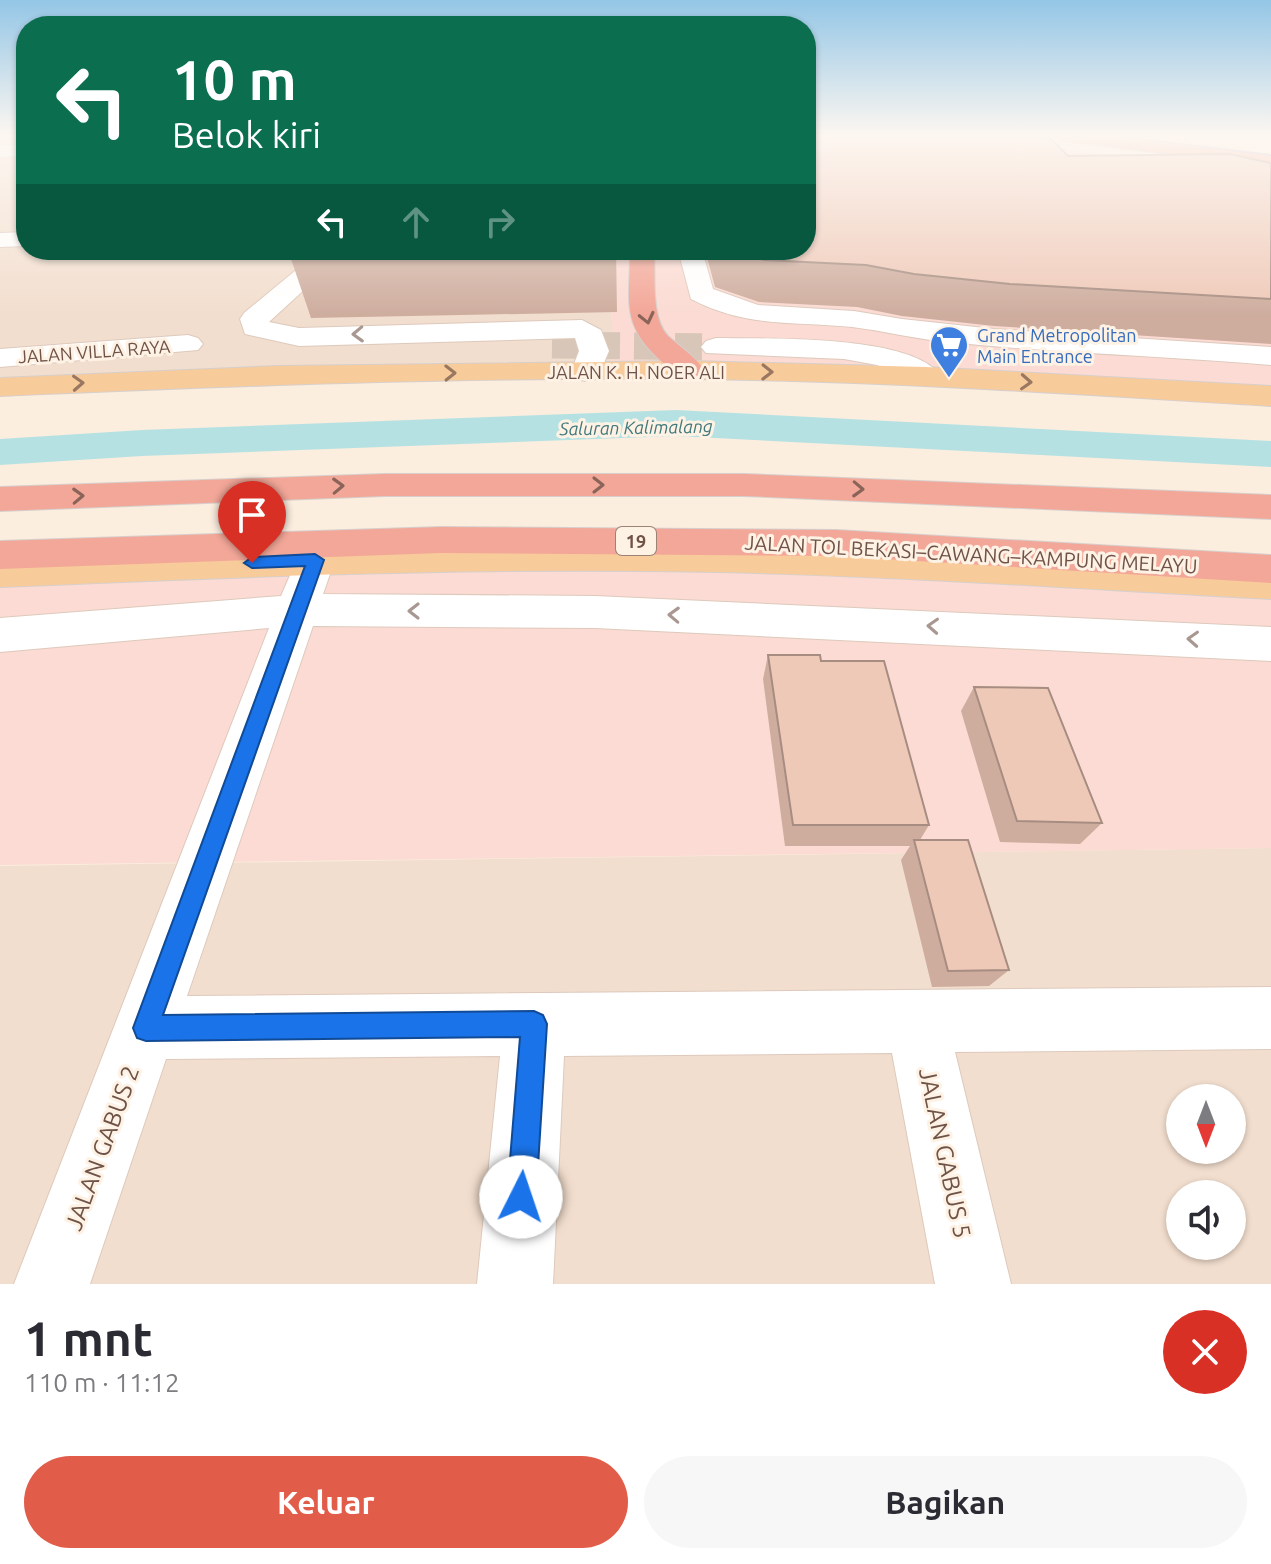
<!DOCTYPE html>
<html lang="id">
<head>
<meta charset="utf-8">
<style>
  :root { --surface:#fff; --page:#f7f7f7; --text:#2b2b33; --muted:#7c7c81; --accent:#e15c49 }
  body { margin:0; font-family:Ubuntu,sans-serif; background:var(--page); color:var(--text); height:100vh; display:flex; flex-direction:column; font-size:30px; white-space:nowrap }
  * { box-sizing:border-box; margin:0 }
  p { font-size:26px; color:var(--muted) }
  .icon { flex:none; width:44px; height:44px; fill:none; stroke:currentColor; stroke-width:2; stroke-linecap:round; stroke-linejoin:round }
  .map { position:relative; height:1284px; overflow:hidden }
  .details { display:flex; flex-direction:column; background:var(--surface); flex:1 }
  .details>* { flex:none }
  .top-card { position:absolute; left:16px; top:16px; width:800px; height:244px; border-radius:32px; box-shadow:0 2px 6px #0004; background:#0b6e4f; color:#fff; overflow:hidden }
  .needle { width:52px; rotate:180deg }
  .buttons { position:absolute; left:1166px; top:1084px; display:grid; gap:16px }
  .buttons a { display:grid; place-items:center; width:80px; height:80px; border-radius:50%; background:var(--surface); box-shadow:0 2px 6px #0004; font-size:40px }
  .pin { position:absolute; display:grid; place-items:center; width:68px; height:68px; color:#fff; margin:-82px -34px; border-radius:50% 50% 50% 0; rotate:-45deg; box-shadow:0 0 8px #0007 }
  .pin .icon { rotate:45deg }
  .me { position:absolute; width:88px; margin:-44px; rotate:4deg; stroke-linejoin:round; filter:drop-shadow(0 0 6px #0008) }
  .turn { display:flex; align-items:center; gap:28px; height:168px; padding:0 24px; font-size:36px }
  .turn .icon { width:104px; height:104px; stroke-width:2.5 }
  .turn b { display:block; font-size:56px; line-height:68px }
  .lanes { display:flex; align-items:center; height:76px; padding:0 24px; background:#0003; justify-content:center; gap:40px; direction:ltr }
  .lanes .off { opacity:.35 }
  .round { display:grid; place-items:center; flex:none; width:84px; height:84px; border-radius:42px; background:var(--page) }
  .head { display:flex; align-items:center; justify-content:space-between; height:136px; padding:0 24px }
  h1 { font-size:48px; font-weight:700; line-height:60px }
  .primary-button { display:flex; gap:16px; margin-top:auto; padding:16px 24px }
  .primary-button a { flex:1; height:92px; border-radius:48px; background:var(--accent); color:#fff; font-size:32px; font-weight:700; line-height:92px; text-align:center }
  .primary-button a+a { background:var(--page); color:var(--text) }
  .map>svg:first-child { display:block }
  .residential { fill:#f2dece; fill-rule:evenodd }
  .commercial { fill:#fbdbd3 }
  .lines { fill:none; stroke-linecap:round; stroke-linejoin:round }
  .canal { fill:#b6e1e3; fill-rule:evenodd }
  .minor-tunnel { stroke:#d8c7b9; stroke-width:27; stroke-dasharray:27 14; stroke-linecap:butt }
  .minor-casing { stroke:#dec9bc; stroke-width:2 }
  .major-casing { stroke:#d7cfcc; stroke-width:2 }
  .highway-casing { stroke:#d7cfcc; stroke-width:2 }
  .minor { fill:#fff; fill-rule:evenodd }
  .major { fill:#f8cb9a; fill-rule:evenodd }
  .highway { fill:#f3a798; fill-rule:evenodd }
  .tram { stroke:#afa0c2; stroke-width:2 }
  .wall { fill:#cead9e }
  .building { fill:#efc9b8; stroke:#a78d81; stroke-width:2 }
  .oneway { stroke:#8a6458 }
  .oneway2 { stroke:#a99891 }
  .oneway3 { stroke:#997761 }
  .route { fill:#1a73e8; stroke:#114b97; stroke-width:2 }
  .labels { text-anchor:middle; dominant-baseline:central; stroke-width:6; stroke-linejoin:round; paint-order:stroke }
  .far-shop-label { font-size:18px; fill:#366cbe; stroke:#fef2e5; text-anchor:start }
  .far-street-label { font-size:18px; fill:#705348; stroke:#fef2e5 }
  .far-water-label { font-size:18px; font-style:italic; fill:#40787c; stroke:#fef2e5 }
  .shield { fill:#fef2e5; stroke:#9b8377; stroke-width:2 }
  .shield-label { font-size:18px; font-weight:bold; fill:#705348 }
  .street-label { font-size:20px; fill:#705348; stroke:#fef2e5 }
  .near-street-label { font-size:24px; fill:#705348; stroke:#fef2e5 }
</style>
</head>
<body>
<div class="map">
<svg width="1271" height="1284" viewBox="0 0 1271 1284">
  <rect width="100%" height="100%" fill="#fbeedf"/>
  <g class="residential">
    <path d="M0,135H26V250H610L613,361L0,384Z"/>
    <path d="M1271,848V1284H0V866ZM1180,1098H1232V1150H1180ZM1180,1194H1232V1246H1180Z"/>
  </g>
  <g class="commercial">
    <path d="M969,135L1271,179V389L613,361L610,250H806Z"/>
    <path d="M315,560L1260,583L1271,600V848L0,865V573Z"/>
  </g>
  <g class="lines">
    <path class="canal" d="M676,410L1271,441V467L676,436L142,456L0,465V439L142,430Z"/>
    <path class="minor-tunnel" d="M552,345L716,347"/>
    <defs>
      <g id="minor">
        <path d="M26,144V156L0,157V145Z"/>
        <path d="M26,232V246L0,247V233Z"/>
        <path d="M678,250H702L713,289L758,305L854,311L902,319L994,329L1271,347V365C1164,356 1055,353 948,342C916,339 884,331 852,327C792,321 747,328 691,299Z"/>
        <path d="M310,263L319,266L323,271L319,276L269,322L299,328L582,320L601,330L609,351L597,379L586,381L575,379L571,372L579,351L575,338L299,346L245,334L240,319L244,313L301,266Z"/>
        <path d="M188,335L198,338L203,344L198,350L0,367V349Z"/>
        <path d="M716,338C765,339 912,334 941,376L937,383L926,385L915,383L877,365L844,359L706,353L701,347L706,341Z"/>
        <path d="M315,546L329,550L335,560L323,594L595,596L1271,627V661L595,628L313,626L187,996L1271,987V1049L955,1052L1011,1284H935L892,1053L564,1056L553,1284H477L500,1056L166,1059L90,1284H14L269,628L0,652V618L281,596L301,550Z"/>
      </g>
      <g id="major">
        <path d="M689,361L926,367L1271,386V406C1077,394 884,381 690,379C460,377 230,386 0,396V378L277,366Z"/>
        <path d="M640,543L841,549L1271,569V599C1061,588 850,572 639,571C426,569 213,578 0,587V559L315,546Z"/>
      </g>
      <g id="highway">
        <path d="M1052,135H1107L1271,155V167L1061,141Z"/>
        <path d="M630,250H654C656,274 650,317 668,336C680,347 695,356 704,370L700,377C682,381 674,373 661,361C620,324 630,301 630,250Z"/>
        <path d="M384,474H744L1271,495V519L744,496H384L0,511V487Z"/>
        <path d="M441,527L836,530L1271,555V583L836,556L441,553L0,569V541Z"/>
      </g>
    </defs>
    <use href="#minor" class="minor-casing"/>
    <use href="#major" class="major-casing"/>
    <use href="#highway" class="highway-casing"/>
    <use href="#minor" class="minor"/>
    <use href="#major" class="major"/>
    <use href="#highway" class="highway"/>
    <path class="tram" d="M1107,135L1271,155"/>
  </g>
  <g class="wall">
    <path d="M1068,156L1271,163V344L994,326L902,316L857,307L759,302L715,287L705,250H806Z"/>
    <path d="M290,250H616L617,312L311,318L289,253Z"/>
    <path d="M768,655L821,661L929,825L920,840L1009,970L989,986L932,987L901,860L910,846H785L763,679Z"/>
    <path d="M974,687L1102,823L1080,844L1000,842L961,711Z"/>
  </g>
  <g class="building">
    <path d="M806,135H1047L1068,156L1229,154L1271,163V299L1010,284L914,274L866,265L764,260L732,250H806Z"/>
    <path d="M290,250H443L289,253Z"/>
    <path d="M768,655H820L821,661H884L929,825H793Z"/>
    <path d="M974,687L1048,688L1102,823L1017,821Z"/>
    <path d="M914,840H968L1009,970L948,971Z"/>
  </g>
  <defs><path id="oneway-chevron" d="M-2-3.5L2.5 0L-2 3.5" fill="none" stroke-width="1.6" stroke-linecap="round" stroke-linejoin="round" transform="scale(2)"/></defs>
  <g class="oneway">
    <use href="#oneway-chevron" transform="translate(647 318) rotate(77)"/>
    <use href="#oneway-chevron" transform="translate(598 485)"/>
    <use href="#oneway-chevron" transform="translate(338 486) rotate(-2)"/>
    <use href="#oneway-chevron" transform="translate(858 489) rotate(2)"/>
    <use href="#oneway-chevron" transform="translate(78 496) rotate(-2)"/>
  </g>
  <g class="oneway2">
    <use href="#oneway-chevron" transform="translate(358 334) rotate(178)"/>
    <use href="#oneway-chevron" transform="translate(414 611) rotate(-180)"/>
    <use href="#oneway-chevron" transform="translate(674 615) rotate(-178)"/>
    <use href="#oneway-chevron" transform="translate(933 626) rotate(-177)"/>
    <use href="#oneway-chevron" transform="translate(1193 639) rotate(-177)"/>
  </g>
  <g class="oneway3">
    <use href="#oneway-chevron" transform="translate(767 372) rotate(1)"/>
    <use href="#oneway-chevron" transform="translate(450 373) rotate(-1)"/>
    <use href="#oneway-chevron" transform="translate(1026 382) rotate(3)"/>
    <use href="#oneway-chevron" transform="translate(78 383) rotate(-3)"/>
  </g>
  <linearGradient id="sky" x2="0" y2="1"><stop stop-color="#94c6e6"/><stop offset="0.43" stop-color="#fdf7f1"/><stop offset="1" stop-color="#fdf7f1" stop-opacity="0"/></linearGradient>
  <rect width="1271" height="315" fill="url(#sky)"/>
  <path class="route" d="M315,554L324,560L163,1015L534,1011L543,1015L547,1024L536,1197L532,1208L521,1212L511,1208L507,1197L520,1037L146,1041L137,1038L133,1028L305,566L252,568L244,563L252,557Z"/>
  <defs>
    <symbol id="supermarket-pin" viewBox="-11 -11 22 30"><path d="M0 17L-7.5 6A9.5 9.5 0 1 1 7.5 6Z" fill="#3f7fe0" stroke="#fef2e5"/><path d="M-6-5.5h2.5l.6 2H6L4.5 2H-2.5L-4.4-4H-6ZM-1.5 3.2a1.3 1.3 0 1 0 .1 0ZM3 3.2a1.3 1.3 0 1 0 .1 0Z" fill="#fff"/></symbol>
  </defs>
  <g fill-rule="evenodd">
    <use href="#supermarket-pin" x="927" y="323" width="44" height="60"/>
  </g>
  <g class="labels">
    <g class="far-shop-label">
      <text x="977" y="335">Grand Metropolitan<tspan x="977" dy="21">Main Entrance</tspan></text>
    </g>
    <g class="far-street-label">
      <text transform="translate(94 351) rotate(-4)">JALAN VILLA RAYA</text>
      <text x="636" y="372">JALAN K. H. NOER ALI</text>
    </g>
    <g class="far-water-label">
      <text transform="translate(636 427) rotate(-1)">Saluran Kalimalang</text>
    </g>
    <rect class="shield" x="616" y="527" width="40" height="28" rx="6"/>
    <g class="shield-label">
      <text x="636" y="541">19</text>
    </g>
    <g class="street-label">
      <text transform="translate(971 554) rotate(3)">JALAN TOL BEKASI–CAWANG–KAMPUNG MELAYU</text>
    </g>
    <g class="near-street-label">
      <text transform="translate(102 1148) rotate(-70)">JALAN GABUS 2</text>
      <text transform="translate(945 1153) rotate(78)">JALAN GABUS 5</text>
    </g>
  </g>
</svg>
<div class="buttons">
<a><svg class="needle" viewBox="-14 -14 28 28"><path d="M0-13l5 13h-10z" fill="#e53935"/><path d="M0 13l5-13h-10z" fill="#7c7c81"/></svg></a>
<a><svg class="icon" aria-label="sound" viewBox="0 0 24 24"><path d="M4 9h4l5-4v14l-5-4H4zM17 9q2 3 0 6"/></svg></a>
</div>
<div class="pin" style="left:252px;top:563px;background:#d93025"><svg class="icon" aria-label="arrive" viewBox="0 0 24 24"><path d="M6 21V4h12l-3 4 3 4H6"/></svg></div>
<svg class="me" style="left:521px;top:1197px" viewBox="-20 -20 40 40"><circle r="19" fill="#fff"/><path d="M0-13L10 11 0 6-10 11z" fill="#1a73e8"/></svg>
<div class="top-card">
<div class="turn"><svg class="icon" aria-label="left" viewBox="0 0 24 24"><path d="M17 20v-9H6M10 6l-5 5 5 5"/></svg><div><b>10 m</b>Belok kiri</div></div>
<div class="lanes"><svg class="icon" aria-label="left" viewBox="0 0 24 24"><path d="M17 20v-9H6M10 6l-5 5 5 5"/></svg><svg class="icon off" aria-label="ahead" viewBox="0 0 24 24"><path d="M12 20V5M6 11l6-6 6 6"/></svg><svg class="icon off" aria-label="right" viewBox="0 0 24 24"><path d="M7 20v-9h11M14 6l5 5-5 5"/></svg></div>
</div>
</div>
<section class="details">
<div class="head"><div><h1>1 mnt</h1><p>110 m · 11:12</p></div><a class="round" style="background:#d93025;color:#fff"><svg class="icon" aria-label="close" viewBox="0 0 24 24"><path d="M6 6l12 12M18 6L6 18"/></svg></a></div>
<div class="primary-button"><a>Keluar</a><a>Bagikan</a></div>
</section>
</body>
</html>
